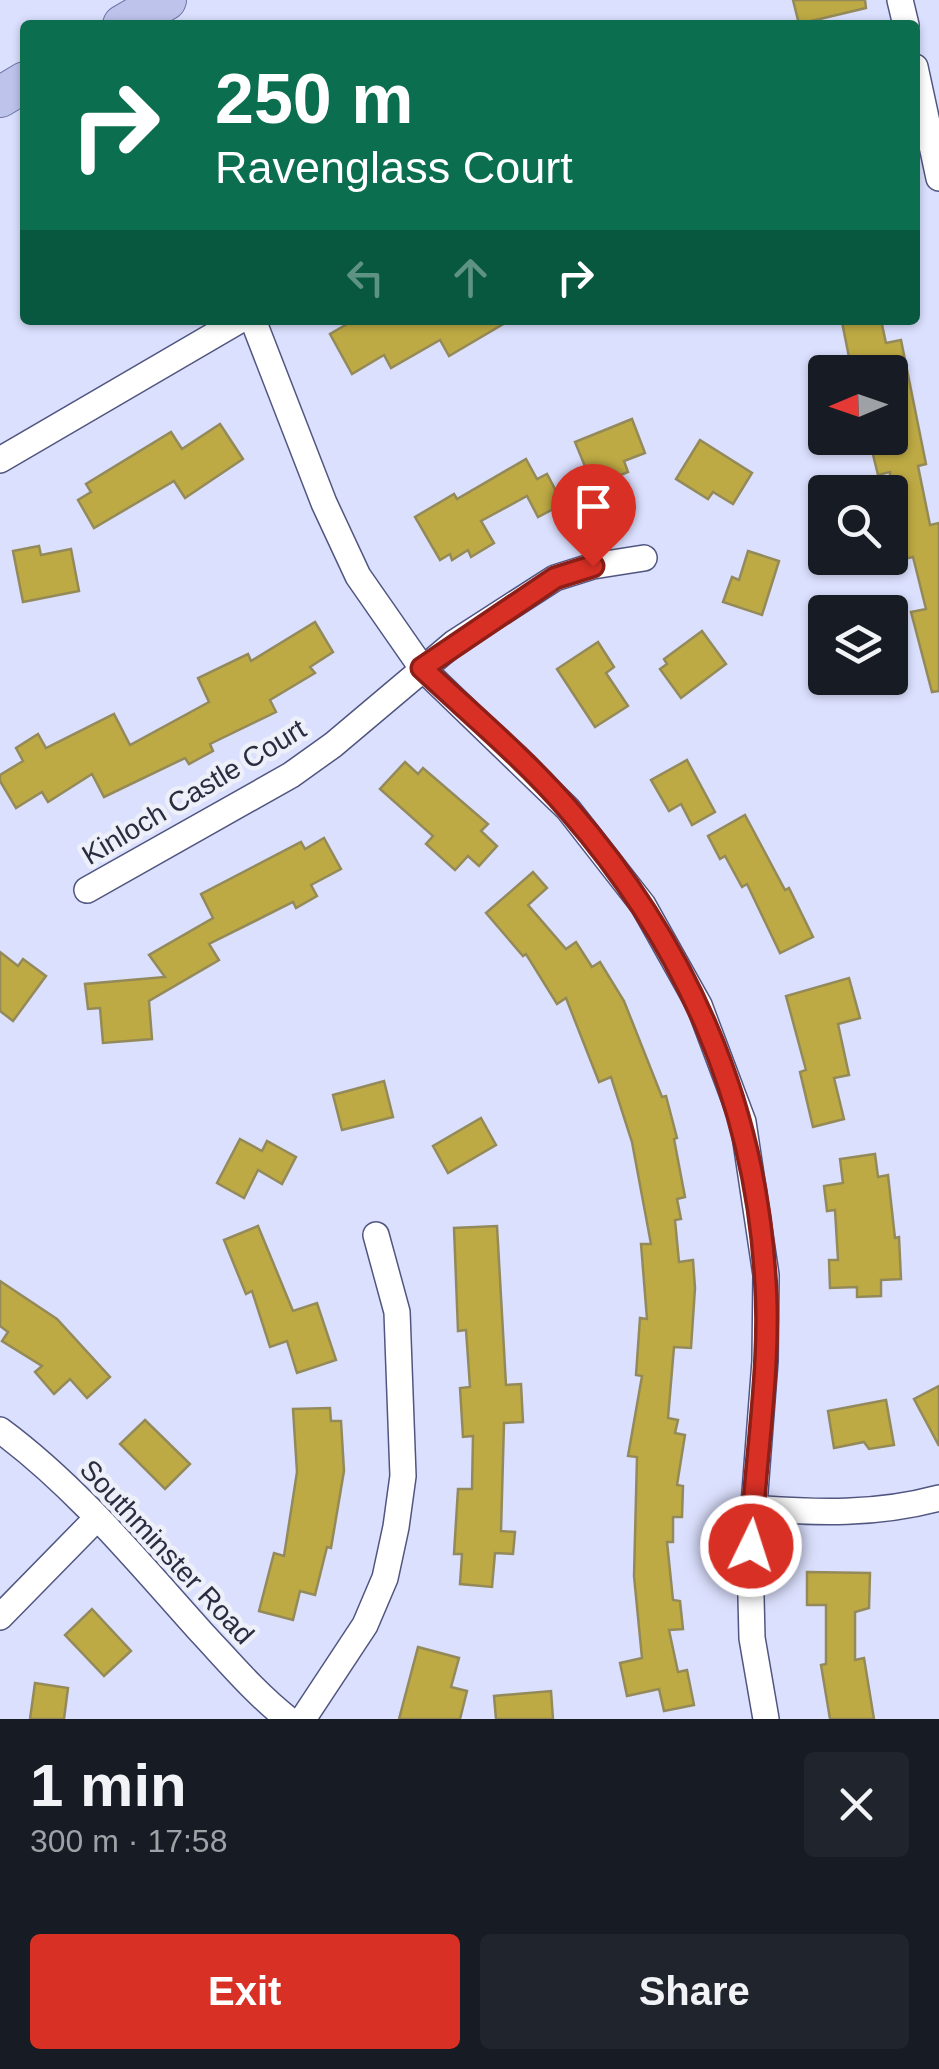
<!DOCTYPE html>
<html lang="en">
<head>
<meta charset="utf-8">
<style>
  :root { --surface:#171b24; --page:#20242c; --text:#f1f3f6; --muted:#9ea1a6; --accent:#d93025 }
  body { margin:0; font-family:Helvetica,sans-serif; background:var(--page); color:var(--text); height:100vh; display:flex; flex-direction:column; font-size:38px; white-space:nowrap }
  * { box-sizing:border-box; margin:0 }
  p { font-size:32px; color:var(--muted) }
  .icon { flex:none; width:55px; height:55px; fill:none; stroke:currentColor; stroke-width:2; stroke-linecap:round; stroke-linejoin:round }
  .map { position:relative; height:1719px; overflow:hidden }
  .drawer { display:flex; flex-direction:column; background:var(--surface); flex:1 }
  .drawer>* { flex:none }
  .top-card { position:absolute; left:20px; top:20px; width:900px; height:305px; border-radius:10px; box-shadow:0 2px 8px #0004; background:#0b6e4f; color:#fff; overflow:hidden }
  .needle { width:65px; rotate:268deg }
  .tools { position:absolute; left:808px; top:355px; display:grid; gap:20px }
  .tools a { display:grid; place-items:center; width:100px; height:100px; border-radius:10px; background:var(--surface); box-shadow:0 2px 8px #0004; font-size:50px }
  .pin { position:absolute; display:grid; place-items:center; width:85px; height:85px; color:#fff; margin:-102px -42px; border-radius:50% 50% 50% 0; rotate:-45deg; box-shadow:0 0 10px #0007 }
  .pin .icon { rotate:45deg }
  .me { position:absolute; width:110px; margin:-55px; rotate:4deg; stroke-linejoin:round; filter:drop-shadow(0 0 8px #0008) }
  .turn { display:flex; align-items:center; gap:35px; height:210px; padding:0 30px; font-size:45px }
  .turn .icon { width:130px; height:130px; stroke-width:2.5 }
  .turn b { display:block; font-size:70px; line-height:85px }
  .lanes { display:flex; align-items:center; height:95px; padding:0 30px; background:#0003; justify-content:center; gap:50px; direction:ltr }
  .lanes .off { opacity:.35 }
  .round { display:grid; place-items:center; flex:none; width:105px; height:105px; border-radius:10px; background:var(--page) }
  .summary { display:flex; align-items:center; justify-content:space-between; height:170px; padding:0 30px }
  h1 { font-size:60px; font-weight:700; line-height:75px }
  .primary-button { display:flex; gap:20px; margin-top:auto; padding:20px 30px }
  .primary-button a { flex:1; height:115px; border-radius:10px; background:var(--accent); color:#fff; font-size:40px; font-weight:700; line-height:115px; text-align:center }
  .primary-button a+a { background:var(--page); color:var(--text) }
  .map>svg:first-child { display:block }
  .building { fill:#beaa44; stroke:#948a59; stroke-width:2.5 }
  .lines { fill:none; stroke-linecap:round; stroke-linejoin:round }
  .minor-casing { stroke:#515680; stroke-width:28 }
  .primary-casing { stroke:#6e74a7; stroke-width:42 }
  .minor { stroke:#fff; stroke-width:25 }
  .primary { stroke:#bec3ec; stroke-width:40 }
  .route-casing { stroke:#8d1f18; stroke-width:25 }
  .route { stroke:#d93025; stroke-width:18 }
  .labels { text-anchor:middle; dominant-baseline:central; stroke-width:9; stroke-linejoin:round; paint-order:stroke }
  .street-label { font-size:28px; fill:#2a2d40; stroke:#edeff9 }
</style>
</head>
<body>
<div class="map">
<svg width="939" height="1719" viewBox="0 0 939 1719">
  <rect width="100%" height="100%" fill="#dbe0fe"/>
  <g class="building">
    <path d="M793,0H865L866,8L799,24Z"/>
    <path d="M354,320H510L449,356L440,340L391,368L384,355L352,374L330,334Z"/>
    <path d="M854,320H881L886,343L901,340L926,464L918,466L930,525L939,523V691L932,692L911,612L926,609L913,557L890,562V472L878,475L869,438H890V372H852L842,322Z"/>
    <path d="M632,419L645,453L624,461L628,472L593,486L575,442Z"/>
    <path d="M220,424L243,459L185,498L174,481L94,528L78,500L91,492L86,484L171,432L182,449Z"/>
    <path d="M700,440L752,473L733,504L713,492L708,499L676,479Z"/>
    <path d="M526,459L537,479L547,474L563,504L538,517L527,496L481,521L494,543L471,557L468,550L452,560L450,554L440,560L415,517L454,494L457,499Z"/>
    <path d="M39,546L41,555L71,549L79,591L23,602L13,551Z"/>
    <path d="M748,551L779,561L762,615L723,602L732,577L739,580Z"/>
    <path d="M315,622L333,652L310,667L315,673L270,700L276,712L210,744L213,751L189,764L185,758L104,797L92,774L48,802L42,792L16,808L0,781V775L23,761L16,748L38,734L46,748L114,714L130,745L209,702L198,678L248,654L251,661Z"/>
    <path d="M702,631L726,664L681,698L660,669L667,664L664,659Z"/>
    <path d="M598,642L614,667L606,673L628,706L595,727L557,669Z"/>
    <path d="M687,760L715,812L692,825L681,804L669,811L651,780Z"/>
    <path d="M405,762L418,774L423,768L488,824L481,831L497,846L479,866L468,856L455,870L426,844L433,836L380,789Z"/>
    <path d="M745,815L785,890L789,888L813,937L780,953L747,884L742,887L725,856L720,859L708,836Z"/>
    <path d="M324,838L341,869L311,885L317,896L296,908L293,902L209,944L219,960L149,1001L152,1039L103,1043L100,1008L88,1009L85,984L165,977L149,955L213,918L201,894L301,842L305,849Z"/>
    <path d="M533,872L547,888L528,905L566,949L576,942L592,967L600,962L624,1001L662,1097L666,1096L677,1138L674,1139L685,1197L677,1199L681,1219L675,1220L679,1262L693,1260L695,1288L691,1348L674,1347L668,1418L678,1420L675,1433L685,1435L677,1485L683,1486L682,1517H673V1542H667L673,1600L680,1601L683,1629L669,1630L678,1672L687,1670L694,1705L664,1711L659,1689L627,1696L620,1663L642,1658L634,1576L637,1457L628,1456L642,1376L636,1375L640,1318L647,1319L641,1244H651L632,1142L611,1077L599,1082L566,998L557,1004L526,954L523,956L486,913Z"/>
    <path d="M0,952L18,966L23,959L46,976L13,1021L0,1011Z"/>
    <path d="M849,978L860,1018L838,1024L849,1075L834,1078L844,1119L813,1127L800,1072L806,1070L786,996Z"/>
    <path d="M384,1081L393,1117L342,1130L333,1095Z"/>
    <path d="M481,1118L496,1145L448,1173L433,1146Z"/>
    <path d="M240,1139L262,1151L267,1141L296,1157L282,1184L258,1170L244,1198L217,1183Z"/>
    <path d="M875,1154L878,1177L888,1175L895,1238L899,1237L901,1279L881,1280V1296L857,1297V1287L830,1288L829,1260H838L835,1210L827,1211L824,1186L843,1183L840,1159Z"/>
    <path d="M258,1226L293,1311L317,1303L336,1360L297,1373L287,1341L270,1347L252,1291L246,1294L224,1240Z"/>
    <path d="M497,1226L506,1385L521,1384L523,1422L504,1423L501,1531L515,1532L513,1554L495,1553L492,1587L460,1584L462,1554H454L458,1489H472L473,1436L463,1437L460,1388L470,1387L466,1330L458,1331L454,1228Z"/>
    <path d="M0,1281L57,1319L110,1377L87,1398L70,1379L54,1394L35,1372L42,1366L2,1341L8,1332L0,1326Z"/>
    <path d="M939,1386V1446L914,1399Z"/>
    <path d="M886,1400L894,1445L869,1449L864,1442L834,1448L828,1411Z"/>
    <path d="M330,1408L331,1421H341L344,1471L331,1548L327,1547L315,1595L300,1591L293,1620L259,1611L274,1553L284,1556L297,1472L293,1409Z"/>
    <path d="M145,1420L190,1464L165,1489L120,1444Z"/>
    <path d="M807,1572L870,1573L869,1608L855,1612V1660L864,1658L874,1719H830L821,1665L826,1664V1605H807Z"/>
    <path d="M92,1609L131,1651L104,1676L65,1635Z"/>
    <path d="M418,1647L459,1658L451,1687L467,1691L460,1719H399Z"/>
    <path d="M35,1683L68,1688L64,1719H30Z"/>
    <path d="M551,1691L553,1719H496L494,1696Z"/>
  </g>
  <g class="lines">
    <defs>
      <g id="minor">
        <path d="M900,0L906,25"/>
        <path d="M915,67L939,178"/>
        <path d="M253,320L324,503L358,576L422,668L568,809L643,905L699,1005L743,1122L766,1275L765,1361L750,1557L752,1638L766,1719"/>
        <path d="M0,460L240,320"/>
        <path d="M87,890L291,775L333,745L454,643L555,578L593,566L644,558"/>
        <path d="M0,1430C76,1486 138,1562 201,1632C229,1662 256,1694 288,1719"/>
        <path d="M752,1508C817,1513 876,1515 939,1498"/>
        <path d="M0,1617L97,1518"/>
        <path d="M303,1719L365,1625L385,1578L396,1527L403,1476L397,1312L376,1235"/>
      </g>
      <g id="primary">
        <path d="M123,25L166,0"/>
        <path d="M0,97L25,82"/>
      </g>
    </defs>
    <use href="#minor" class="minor-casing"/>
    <use href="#primary" class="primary-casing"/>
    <use href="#minor" class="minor"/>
    <use href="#primary" class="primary"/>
  </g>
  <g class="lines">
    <defs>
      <path id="route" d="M593,566L555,578L422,668C471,714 525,759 569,810C684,942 754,1099 765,1274C772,1365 755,1456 751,1546"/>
    </defs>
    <use href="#route" class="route-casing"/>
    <use href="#route" class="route"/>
  </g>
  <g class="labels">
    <g class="street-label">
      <text transform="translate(194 792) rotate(-31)">Kinloch Castle Court</text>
      <text transform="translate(167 1552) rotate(47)">Southminster Road</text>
    </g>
  </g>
</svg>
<div class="tools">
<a><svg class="needle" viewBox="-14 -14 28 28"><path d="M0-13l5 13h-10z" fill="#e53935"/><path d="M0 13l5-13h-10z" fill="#9ea1a6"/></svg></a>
<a><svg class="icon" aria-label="search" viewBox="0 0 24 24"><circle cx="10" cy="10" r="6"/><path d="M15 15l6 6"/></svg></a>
<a><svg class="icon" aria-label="layers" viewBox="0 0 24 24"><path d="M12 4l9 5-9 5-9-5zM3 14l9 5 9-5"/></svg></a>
</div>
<div class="pin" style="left:593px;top:566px;background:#d93025"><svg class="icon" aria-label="arrive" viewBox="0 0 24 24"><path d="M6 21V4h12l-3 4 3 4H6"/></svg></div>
<svg class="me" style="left:751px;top:1546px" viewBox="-20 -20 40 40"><circle r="17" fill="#d93025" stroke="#fff" stroke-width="3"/><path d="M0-11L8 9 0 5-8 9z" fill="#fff"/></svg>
<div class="top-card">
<div class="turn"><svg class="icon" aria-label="right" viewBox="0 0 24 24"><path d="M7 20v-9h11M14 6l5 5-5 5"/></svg><div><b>250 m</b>Ravenglass Court</div></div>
<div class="lanes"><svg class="icon off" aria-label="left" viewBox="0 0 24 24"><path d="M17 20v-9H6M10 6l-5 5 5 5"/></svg><svg class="icon off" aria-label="ahead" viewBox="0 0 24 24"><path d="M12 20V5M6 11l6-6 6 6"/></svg><svg class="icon" aria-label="right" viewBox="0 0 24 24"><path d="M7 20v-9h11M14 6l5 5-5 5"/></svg></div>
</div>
</div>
<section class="drawer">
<div class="summary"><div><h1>1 min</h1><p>300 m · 17:58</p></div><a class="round"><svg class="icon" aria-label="close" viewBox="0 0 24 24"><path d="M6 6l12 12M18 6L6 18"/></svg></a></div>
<div class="primary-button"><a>Exit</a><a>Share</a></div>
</section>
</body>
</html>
